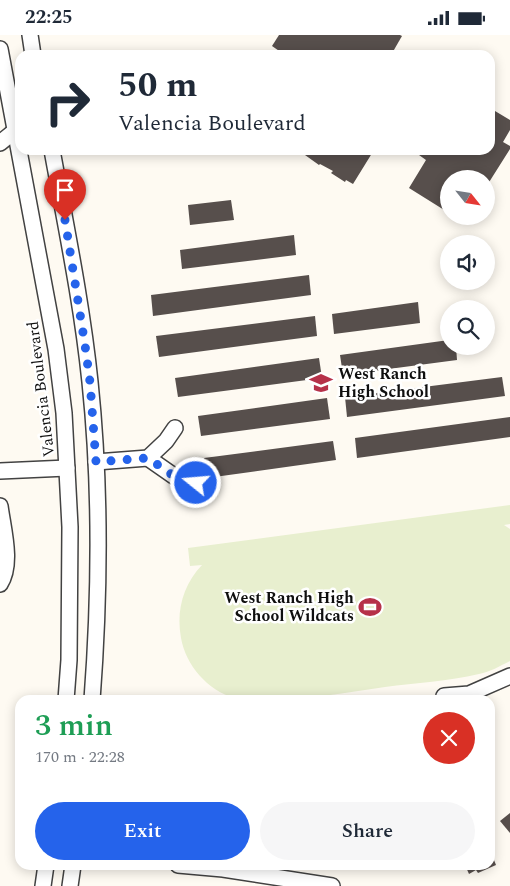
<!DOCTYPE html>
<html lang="en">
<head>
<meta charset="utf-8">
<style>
  :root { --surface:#fff; --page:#f6f6f7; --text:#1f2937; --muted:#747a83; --accent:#2563eb }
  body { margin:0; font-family:Spectral,serif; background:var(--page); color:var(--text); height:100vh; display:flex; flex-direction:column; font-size:19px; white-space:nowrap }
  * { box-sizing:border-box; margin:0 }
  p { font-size:16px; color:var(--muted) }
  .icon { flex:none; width:28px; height:28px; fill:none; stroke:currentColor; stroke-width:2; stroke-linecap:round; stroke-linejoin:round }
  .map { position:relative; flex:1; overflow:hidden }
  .drawer { position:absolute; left:15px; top:660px; width:480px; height:175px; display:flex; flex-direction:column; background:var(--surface); border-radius:15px; box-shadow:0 2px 12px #0003 }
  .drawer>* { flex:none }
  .top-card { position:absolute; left:15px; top:15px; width:480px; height:105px; border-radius:15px; box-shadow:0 2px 12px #0003; background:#fff; color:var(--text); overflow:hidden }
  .needle { width:32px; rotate:120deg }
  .fabs { position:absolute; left:440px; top:135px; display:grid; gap:10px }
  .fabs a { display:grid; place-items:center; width:55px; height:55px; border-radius:50%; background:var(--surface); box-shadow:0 2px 12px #0003; font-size:25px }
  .pin { position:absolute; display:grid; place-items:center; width:42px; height:42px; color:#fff; margin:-51px -21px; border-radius:50% 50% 50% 0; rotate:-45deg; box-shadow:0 0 5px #0007 }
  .pin .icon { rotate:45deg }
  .me { position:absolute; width:55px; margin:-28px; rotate:287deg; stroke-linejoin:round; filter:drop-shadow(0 0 4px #0008) }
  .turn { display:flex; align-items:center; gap:18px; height:105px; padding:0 20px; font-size:22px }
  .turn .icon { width:65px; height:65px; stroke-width:2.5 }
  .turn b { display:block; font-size:35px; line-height:42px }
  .round { display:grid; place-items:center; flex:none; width:52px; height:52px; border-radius:26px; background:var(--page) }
  .overview { display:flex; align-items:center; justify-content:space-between; height:85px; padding:0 20px }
  h1 { font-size:30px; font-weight:600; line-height:38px; color:#1e9e55 }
  .cta { display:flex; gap:10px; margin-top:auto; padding:10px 20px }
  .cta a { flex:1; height:58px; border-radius:30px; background:var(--accent); color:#fff; font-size:20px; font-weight:600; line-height:58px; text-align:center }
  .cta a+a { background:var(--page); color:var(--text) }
  .status { display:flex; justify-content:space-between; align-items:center; height:35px; padding:0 25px; background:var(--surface); direction:ltr }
  .status svg { height:14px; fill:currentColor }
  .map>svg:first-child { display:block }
  .pitch { fill:#e8efcf }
  .building { fill:#574f4c }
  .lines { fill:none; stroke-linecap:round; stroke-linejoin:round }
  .minor-casing { stroke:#424242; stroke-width:18 }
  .minor { stroke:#fff; stroke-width:15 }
  .route { stroke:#2563eb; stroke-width:9; stroke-dasharray:0 16.2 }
  .labels { text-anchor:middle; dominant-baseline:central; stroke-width:5; stroke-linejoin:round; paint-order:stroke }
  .poi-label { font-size:16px; font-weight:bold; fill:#0f0f0f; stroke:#fff; text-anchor:start }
  .street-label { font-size:16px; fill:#0f0f0f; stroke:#fff }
</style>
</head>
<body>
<div class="status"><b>22:25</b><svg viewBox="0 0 49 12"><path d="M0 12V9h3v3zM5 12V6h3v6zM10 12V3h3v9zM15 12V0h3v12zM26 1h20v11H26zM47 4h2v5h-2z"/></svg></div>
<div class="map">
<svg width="510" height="851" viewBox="0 0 510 851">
  <rect width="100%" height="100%" fill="#fefaf2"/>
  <path class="pitch" d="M510,470V489L504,490L510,494V626C500,631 490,637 479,639C448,646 416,648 385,652C345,658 304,665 264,665C254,665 244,666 234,663C208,655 186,631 181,603C176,576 183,550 202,530L190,531L188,513Z"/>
  <g class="building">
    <path d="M279,0H400L402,1L391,20H285L272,11Z"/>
    <path d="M490,73L510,85V95L503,107L510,111V114L486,152V144H449V178L409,153L426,125L419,120L422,115H490Z"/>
    <path d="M298,115H374L353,149L346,145L345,147L331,138L333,136L320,129L319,130Z"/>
    <path d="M231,165L234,185L190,190L188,170Z"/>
    <path d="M294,200L296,220L182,234L180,215Z"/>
    <path d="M309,240L311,260L153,281L151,260Z"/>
    <path d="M418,267L420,288L334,299L332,279Z"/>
    <path d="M315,281L317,301L159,322L156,301Z"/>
    <path d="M449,305V311H456L457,325L343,340L340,320Z"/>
    <path d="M319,323L322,343L178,362L175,343Z"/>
    <path d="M502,342L505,361L347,382L345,362Z"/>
    <path d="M327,363L330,384L201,401L198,381Z"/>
    <path d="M510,382V402L357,423L355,403Z"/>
    <path d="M333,406L336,425L207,443L204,423Z"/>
    <path d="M510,778V798L500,786Z"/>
    <path d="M490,815L496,830L478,838L476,835L469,839L465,830H490Z"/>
  </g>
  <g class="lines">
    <defs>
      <g id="minor">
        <path d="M30,0L33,20"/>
        <path d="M0,14L56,314L64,378L70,492L69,625L66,665"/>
        <path d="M0,108L16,95H20"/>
        <path d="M52,115C66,192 82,269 90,347C101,452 100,559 92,665"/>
        <path d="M148,423L181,446L196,448"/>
        <path d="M96,427L148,423L166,406L175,393"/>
        <path d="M0,436L67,433"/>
        <path d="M0,471C3,494 13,529 0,549"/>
        <path d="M444,661L469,659L510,641"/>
        <path d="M178,830L223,834L332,851"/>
        <path d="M43,851L46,830"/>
        <path d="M70,851L73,830"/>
      </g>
    </defs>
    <use href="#minor" class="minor-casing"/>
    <use href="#minor" class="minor"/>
  </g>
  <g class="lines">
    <path class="route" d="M65,185L85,310L90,347L96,427L148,423L181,446L196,448"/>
  </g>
  <defs>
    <symbol id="school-bare" viewBox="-9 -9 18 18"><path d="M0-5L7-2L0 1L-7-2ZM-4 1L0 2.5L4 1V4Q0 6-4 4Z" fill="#b63149" stroke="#fff" stroke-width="2.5" paint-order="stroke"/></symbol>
    <symbol id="stadium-bare" viewBox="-9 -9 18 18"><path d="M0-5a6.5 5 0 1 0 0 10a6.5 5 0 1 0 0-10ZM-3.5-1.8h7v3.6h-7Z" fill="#b63149" stroke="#fff" stroke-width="2.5" paint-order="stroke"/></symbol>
  </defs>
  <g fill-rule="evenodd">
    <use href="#school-bare" x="305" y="332" width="32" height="32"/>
    <use href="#stadium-bare" x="354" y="556" width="32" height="32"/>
  </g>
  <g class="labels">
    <g class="poi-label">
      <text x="338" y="339">West Ranch<tspan x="338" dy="18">High School</tspan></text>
      <text x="354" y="563" text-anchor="end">West Ranch High<tspan x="354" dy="18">School Wildcats</tspan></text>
    </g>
    <g class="street-label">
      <text transform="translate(41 354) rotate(-97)">Valencia Boulevard</text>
    </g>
  </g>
</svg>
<div class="fabs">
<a><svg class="needle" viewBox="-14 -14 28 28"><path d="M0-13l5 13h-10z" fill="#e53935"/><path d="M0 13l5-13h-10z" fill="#747a83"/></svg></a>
<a><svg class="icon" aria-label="sound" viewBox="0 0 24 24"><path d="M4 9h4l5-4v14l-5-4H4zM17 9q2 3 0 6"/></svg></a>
<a><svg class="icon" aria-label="search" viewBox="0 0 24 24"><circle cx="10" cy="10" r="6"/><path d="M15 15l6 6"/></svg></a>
</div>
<div class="pin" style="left:65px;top:185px;background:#d93025"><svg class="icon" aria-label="arrive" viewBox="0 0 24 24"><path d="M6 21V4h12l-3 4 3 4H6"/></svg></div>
<svg class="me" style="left:196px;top:448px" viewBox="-20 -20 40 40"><circle r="17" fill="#2563eb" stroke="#fff" stroke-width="3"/><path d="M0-11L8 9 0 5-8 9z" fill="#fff"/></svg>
<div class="top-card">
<div class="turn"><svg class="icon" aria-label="right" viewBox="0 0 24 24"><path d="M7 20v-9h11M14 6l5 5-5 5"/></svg><div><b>50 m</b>Valencia Boulevard</div></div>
</div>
<section class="drawer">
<div class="overview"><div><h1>3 min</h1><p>170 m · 22:28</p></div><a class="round" style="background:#d93025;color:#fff"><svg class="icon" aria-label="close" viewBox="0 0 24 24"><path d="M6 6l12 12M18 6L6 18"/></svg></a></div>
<div class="cta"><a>Exit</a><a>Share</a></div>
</section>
</div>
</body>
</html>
